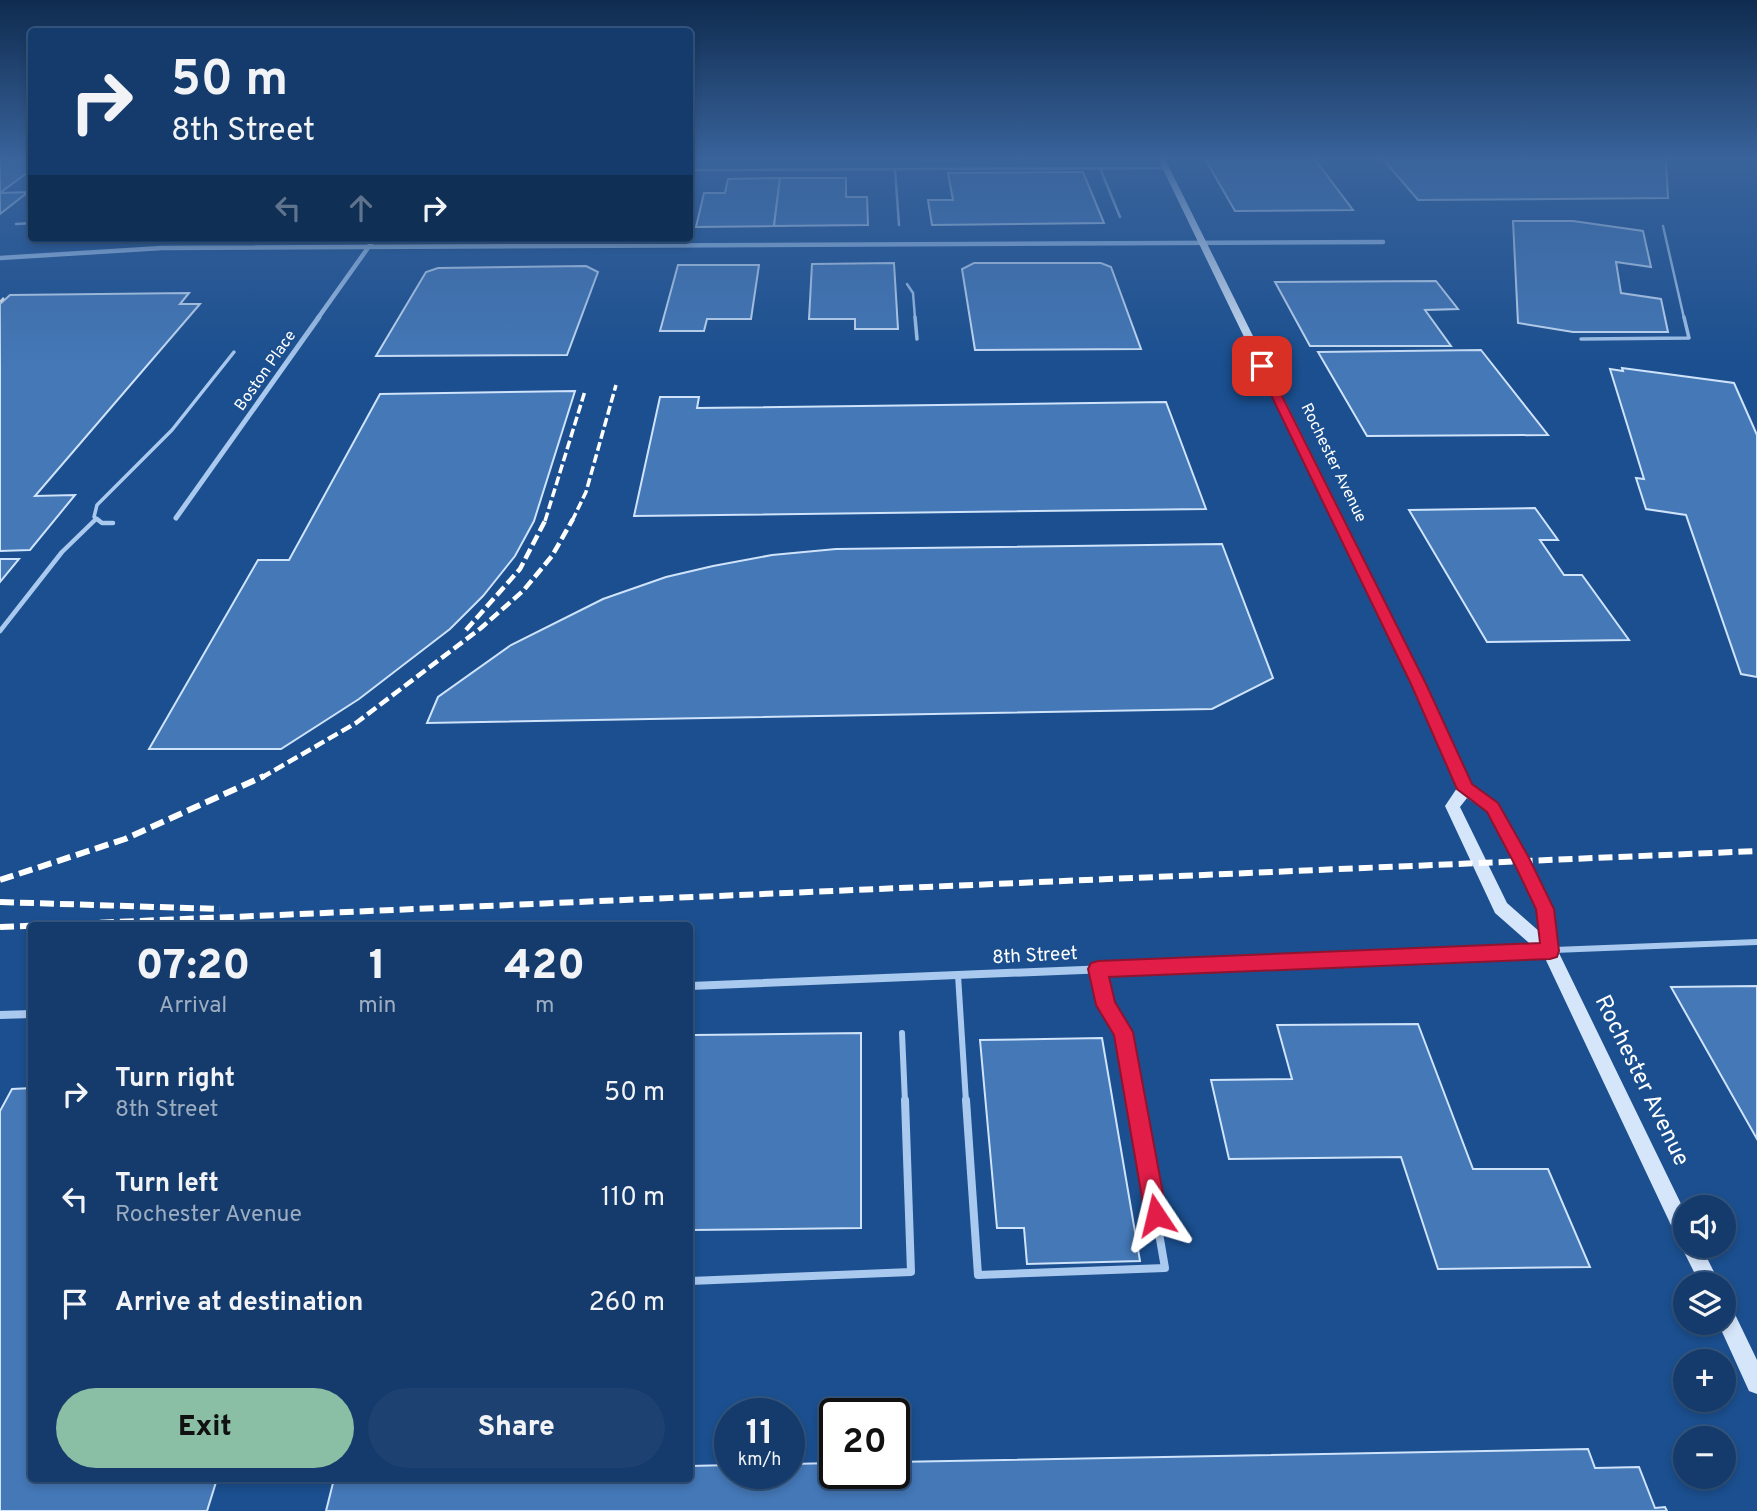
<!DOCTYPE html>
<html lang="en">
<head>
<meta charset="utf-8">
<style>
  :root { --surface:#143b6b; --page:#1d4271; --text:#f1f3f6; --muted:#9dadc1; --line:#33557e; --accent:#8abfa5 }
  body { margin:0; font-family:Overpass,sans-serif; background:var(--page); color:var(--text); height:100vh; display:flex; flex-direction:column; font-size:26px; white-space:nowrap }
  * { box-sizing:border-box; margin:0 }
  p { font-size:23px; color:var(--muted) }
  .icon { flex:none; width:38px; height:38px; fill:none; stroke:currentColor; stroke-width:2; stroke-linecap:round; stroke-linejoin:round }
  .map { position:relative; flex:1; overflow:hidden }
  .side { position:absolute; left:28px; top:922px; width:665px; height:560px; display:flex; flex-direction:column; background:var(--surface); border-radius:7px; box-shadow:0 4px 10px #0003,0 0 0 2px var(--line) }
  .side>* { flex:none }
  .top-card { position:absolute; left:28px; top:28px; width:665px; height:214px; border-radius:7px; box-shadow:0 4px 10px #0003,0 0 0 2px var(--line); background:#143b6b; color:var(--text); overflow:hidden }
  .buttons { position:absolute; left:1673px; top:1195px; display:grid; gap:14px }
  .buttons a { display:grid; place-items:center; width:63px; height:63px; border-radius:50%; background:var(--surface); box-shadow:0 4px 10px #0003,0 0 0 2px var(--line); font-size:35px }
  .speed { position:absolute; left:714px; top:1398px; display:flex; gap:14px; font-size:35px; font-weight:700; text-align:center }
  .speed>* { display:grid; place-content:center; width:91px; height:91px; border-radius:50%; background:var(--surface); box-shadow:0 4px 10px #0003,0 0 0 2px var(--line); line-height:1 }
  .speed small { font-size:18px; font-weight:400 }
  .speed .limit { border:4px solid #111; border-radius:10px; background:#fff; color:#111 }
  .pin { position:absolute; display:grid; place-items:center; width:60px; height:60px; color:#fff; margin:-30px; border-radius:14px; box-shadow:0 4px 10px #0006 }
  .me { position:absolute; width:77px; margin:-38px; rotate:350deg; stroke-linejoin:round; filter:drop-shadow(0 0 5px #0008) }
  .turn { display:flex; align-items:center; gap:24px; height:147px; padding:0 28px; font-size:32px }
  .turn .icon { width:91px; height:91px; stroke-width:2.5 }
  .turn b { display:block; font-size:49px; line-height:60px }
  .lanes { display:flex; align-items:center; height:66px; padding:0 28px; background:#0003; justify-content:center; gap:35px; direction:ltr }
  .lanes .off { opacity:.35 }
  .eta { display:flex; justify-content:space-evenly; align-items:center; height:119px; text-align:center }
  .eta b { font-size:42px; font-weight:800; line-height:49px }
  .button { display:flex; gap:14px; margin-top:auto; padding:14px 28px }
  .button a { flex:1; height:80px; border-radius:42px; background:var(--accent); color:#111; font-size:28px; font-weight:800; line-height:80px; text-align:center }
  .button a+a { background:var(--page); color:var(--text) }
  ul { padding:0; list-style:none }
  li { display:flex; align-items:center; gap:21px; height:105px; padding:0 28px }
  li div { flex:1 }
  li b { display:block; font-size:26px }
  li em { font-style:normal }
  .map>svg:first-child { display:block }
  .building { fill:#4478b7; stroke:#cfe3fa; stroke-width:2 }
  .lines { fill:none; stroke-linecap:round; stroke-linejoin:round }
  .lane-far4 { stroke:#a9c9ee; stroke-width:2.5 }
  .lane-far3 { stroke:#a9c9ee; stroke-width:3.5 }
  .lane-far2 { stroke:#a9c9ee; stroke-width:4.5 }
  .lane-far1 { stroke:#a9c9ee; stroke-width:6 }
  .lane { stroke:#a9c9ee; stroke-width:8 }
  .street-far2 { stroke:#a9c9ee; stroke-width:4.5 }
  .street-far1 { stroke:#a9c9ee; stroke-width:5 }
  .street { stroke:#a9c9ee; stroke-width:8 }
  .secondary { fill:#d6e6fa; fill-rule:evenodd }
  .rail-far3 { stroke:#fff; stroke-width:2.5; stroke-dasharray:7 2.5; stroke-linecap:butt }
  .rail-far2 { stroke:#fff; stroke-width:3.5; stroke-dasharray:9 3.5; stroke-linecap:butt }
  .rail-far1 { stroke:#fff; stroke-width:4.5; stroke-dasharray:11 4.5; stroke-linecap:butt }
  .rail { stroke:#fff; stroke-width:6; stroke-dasharray:14 6; stroke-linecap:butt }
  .route { fill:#e11d48; stroke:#92132f; stroke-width:2 }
  .labels { text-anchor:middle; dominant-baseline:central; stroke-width:5; stroke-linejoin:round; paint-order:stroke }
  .far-street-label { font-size:16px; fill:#fff; stroke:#1b4f8f }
  .street-label { font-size:19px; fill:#fff; stroke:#1b4f8f }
  .near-street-label { font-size:23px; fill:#fff; stroke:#1b4f8f }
</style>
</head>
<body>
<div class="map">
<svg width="1757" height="1511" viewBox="0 0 1757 1511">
  <rect width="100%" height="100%" fill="#1b4f8f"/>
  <g class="building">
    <path d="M0,157H32V169L0,193L28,192L0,214Z"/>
    <path d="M1204,157H1313L1353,210L1235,211Z"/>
    <path d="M1381,157H1662L1666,160L1668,198L1418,200Z"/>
    <path d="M1083,172L1104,223L932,225L928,200H953L948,173Z"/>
    <path d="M780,178L774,226L696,227L704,193H725L728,179Z"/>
    <path d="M780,178H846V197H867L868,225L774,226Z"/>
    <path d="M1513,221H1573L1643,231L1651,267L1616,262L1621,293L1661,299L1668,332H1573L1518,323Z"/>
    <path d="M894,263L898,329H855V319H809L812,264Z"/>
    <path d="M974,263H1101L1111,267L1141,349L975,350L962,269Z"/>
    <path d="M678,265H759L751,319H707L704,331H660Z"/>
    <path d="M586,266L598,272L567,355L376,356L426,272L438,268Z"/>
    <path d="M1436,281L1458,309L1425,310L1451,346H1310L1275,282Z"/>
    <path d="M189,293L180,304H200L35,496L75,495L30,550L0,551V304L10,295Z"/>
    <path d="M1481,350L1548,435L1367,436L1318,352Z"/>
    <path d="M1622,368L1734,383L1757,435V677L1741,674L1686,515L1646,509L1636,478L1644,479L1610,369L1623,371Z"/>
    <path d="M575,391L534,521L515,556L483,596L450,629L359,699L281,749H149L258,560H289L380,394Z"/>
    <path d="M660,397H699L697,408L1166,402L1206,509L634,516Z"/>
    <path d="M1535,508L1558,540H1540L1564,575H1582L1629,640L1487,642L1409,510Z"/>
    <path d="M1222,544L1273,678L1212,709L427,723L438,697L511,645L603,599L666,577L713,566L772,555L836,549Z"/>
    <path d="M0,559H19L0,582Z"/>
    <path d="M1757,986V1139L1671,987Z"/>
    <path d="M1418,1024L1473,1169H1548L1590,1267L1438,1269L1401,1157L1229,1159L1211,1080L1292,1079L1277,1025Z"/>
    <path d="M861,1033V1228L690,1230V1077L694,1035Z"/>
    <path d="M1102,1038L1140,1261L1027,1264L1024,1228H997L980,1040Z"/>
    <path d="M32,1088V1479H217L207,1511H0V1111L12,1089Z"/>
    <path d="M1588,1449L1595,1468L1639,1467L1655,1508L1665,1507L1667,1511H326L334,1479H690V1466L730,1465V1474H789V1464L835,1463V1474H894V1462Z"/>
  </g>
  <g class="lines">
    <g class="lane-far4">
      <path d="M1100,168L1120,217"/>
      <path d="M895,169L899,225"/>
      <path d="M690,170L1165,168"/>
      <path d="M16,224L32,223"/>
      <path d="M1663,226L1684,318"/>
      <path d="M907,284L913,293L915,318"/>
    </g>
    <g class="lane-far3">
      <path d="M915,317L917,339"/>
      <path d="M1581,339L1689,338L1684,317"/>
      <path d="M94,521L96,519"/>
      <path d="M99,521L94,517L97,505L172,430L234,352"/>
    </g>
    <g class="lane-far2">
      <path d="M97,519L102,523H113"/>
      <path d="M0,631L62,552L96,519"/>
    </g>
    <g class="lane-far1">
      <path d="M1554,950L1757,942"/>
      <path d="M1098,969L1106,1005L1124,1032L1136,1102"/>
      <path d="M958,975L966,1102"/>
      <path d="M902,1033L905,1102"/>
    </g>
    <g class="lane">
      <path d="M966,1100L978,1275L1165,1268L1136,1100"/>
      <path d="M690,1281L911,1272L905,1100"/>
    </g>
    <g class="street-far2">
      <path d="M0,258L162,248L1383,242"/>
      <path d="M318,318L375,238"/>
    </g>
    <path class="street-far1" d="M176,518L319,317"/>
    <g class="street">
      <path d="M690,986L1546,951"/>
      <path d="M0,1015L32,1014"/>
    </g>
    <g class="secondary">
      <path d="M1157,157H1164L1426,684L1471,785L1498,804L1527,856L1553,909L1558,951L1685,1212V1246H1701L1720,1284H1700L1681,1246L1683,1242L1678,1240L1544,956L1495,913L1445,806L1457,788L1412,684ZM1467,798L1488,812L1537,909L1540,932L1507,903L1460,807Z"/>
      <path d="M1724,1303L1731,1306L1757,1360V1394L1749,1391L1718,1323H1724Z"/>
    </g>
    <path class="rail-far3" d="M0,302L4,298"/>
    <g class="rail-far2">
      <path d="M545,521L585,391"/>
      <path d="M572,521L586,492L616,385"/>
    </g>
    <g class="rail-far1">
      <path d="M466,630L520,569L546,519"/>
      <path d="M261,778L356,723L481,628L523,591L552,556L573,519"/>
    </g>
    <g class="rail">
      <path d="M0,880L125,839L264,776"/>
      <path d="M0,902L220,909"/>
      <path d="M0,927L1757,851"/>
    </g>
  </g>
  <linearGradient id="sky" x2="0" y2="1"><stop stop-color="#0f2b4f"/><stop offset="0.43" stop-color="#39639b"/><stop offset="1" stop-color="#39639b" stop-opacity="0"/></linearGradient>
  <rect width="1757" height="369" fill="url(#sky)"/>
  <path class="route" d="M1258,364L1267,366L1426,684L1472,784L1498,803L1528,856L1554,909L1559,951L1557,957L1550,959L1109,977L1115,1002L1133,1032L1167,1215L1163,1223L1156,1226L1148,1223L1145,1215L1114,1035L1096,1005L1088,969L1091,963L1098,961L1540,943L1536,909L1515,865L1487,812L1457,789L1411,684L1257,366Z"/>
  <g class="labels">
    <g class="far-street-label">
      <text transform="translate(266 371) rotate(-55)">Boston Place</text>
      <text transform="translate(1333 463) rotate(64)">Rochester Avenue</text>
    </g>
    <g class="street-label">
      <text transform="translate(1035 956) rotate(-3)">8th Street</text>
    </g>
    <g class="near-street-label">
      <text transform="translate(1641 1081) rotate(64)">Rochester Avenue</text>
    </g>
  </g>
</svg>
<div class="buttons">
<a><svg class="icon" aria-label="sound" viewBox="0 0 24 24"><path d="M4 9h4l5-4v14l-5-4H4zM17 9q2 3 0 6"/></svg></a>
<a><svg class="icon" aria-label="layers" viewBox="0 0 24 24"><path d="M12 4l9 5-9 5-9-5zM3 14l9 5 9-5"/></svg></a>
<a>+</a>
<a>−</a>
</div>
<div class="speed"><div>11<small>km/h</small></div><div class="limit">20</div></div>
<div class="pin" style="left:1262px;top:366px;background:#d93025"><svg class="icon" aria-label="arrive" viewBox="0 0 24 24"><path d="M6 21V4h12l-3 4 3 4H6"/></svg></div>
<svg class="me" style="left:1156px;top:1215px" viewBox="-20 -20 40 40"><path d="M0-17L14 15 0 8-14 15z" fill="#e11d48" stroke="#fff" stroke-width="4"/></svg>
<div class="top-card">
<div class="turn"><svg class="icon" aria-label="right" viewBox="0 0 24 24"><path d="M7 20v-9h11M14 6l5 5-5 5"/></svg><div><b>50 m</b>8th Street</div></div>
<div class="lanes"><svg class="icon off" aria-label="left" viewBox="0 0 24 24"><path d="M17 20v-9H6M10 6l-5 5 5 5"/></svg><svg class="icon off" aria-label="ahead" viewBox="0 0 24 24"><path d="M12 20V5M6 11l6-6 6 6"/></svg><svg class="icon" aria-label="right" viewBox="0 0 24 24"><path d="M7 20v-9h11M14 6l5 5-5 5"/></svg></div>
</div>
<section class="side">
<div class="eta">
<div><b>07:20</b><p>Arrival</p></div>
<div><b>1</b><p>min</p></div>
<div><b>420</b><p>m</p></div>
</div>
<ul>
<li><svg class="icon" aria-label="right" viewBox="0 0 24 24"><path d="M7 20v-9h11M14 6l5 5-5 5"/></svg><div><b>Turn right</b><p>8th Street</p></div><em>50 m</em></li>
<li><svg class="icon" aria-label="left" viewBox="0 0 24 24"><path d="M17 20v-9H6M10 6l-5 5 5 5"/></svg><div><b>Turn left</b><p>Rochester Avenue</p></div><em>110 m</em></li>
<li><svg class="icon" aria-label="arrive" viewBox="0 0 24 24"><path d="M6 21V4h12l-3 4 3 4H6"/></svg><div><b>Arrive at destination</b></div><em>260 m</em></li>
</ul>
<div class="button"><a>Exit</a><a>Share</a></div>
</section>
</div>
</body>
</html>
